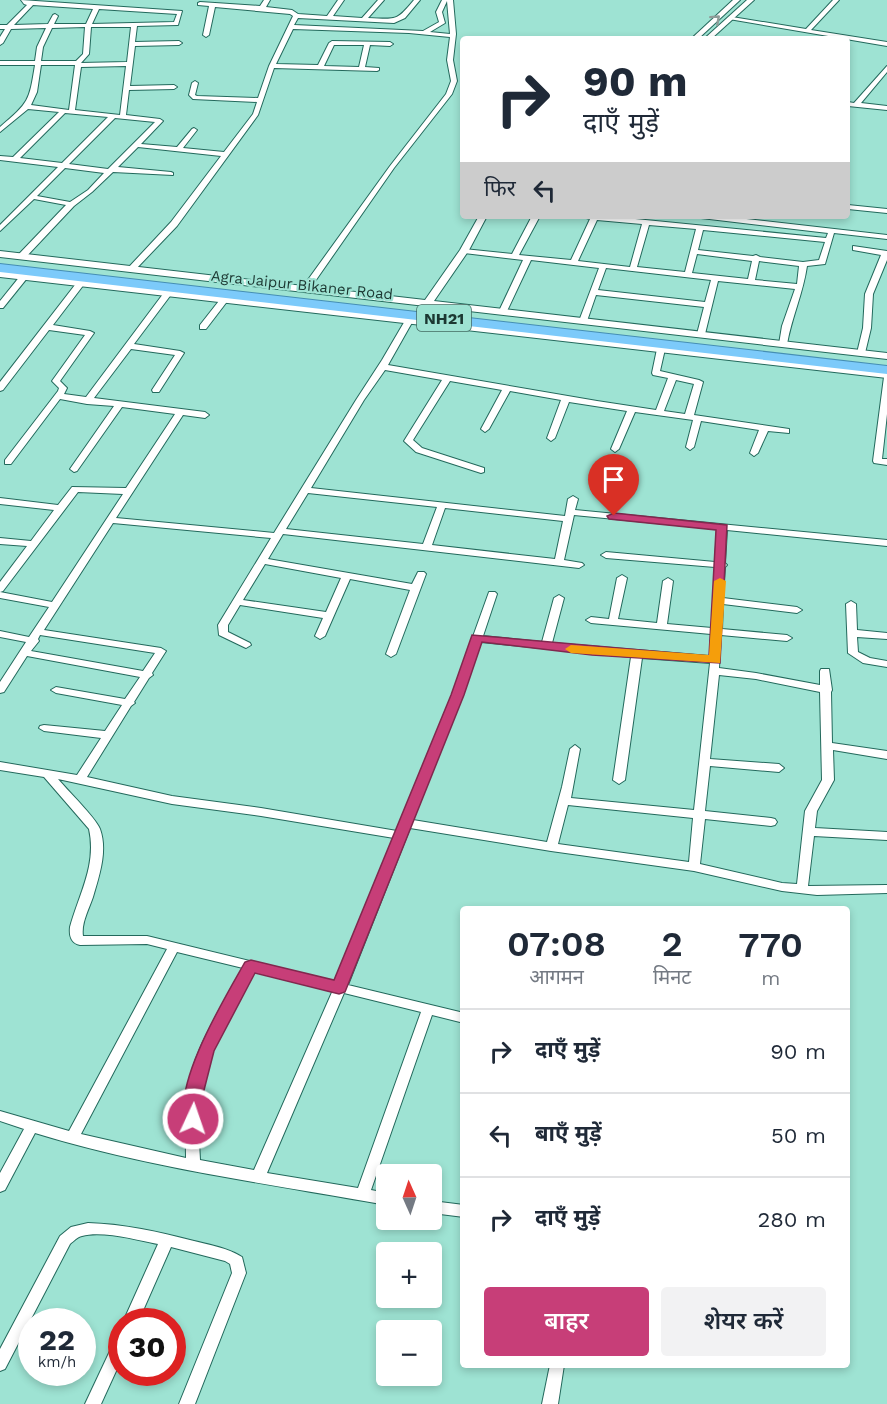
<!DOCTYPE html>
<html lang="hi">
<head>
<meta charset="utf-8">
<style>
  :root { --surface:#fff; --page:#f2f2f3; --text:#1f2937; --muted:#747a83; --line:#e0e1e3; --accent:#c73e78 }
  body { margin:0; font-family:"Work Sans","Noto Sans Devanagari",sans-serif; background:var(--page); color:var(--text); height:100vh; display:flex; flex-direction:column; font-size:22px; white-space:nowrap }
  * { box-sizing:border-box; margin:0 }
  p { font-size:20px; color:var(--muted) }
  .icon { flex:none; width:33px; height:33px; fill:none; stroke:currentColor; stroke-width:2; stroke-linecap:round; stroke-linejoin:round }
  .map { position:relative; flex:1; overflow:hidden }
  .panel { position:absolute; left:460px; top:906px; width:390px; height:462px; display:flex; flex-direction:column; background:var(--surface); border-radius:6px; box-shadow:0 3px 9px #0003 }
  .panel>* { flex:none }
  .top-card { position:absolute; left:460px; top:36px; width:390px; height:183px; border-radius:6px; box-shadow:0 3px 9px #0003; background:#fff; color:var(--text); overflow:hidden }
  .needle { width:39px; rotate:357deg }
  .controls { position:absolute; left:376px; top:1164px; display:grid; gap:12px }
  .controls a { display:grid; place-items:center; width:66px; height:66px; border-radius:6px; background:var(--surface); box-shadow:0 3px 9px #0003; font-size:30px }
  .speed { position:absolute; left:18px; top:1308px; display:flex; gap:12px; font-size:30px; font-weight:700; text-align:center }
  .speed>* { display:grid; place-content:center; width:78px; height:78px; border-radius:50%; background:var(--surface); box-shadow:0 3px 9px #0003; line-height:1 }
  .speed small { font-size:15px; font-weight:400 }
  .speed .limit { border:9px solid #d22; background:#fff; color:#111 }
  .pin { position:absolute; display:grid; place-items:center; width:51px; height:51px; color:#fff; margin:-62px -26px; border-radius:50% 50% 50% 0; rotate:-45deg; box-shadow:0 0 6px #0007 }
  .pin .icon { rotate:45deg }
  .me { position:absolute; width:66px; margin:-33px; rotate:3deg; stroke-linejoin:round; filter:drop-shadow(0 0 4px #0008) }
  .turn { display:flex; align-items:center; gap:21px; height:126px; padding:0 24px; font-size:27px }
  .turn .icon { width:78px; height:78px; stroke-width:2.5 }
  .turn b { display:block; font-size:42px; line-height:51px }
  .then { display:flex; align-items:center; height:57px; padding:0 24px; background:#0003; gap:12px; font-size:22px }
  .eta { display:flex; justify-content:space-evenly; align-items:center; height:102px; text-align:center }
  .eta b { font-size:36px; font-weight:600; line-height:42px }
  .cta { display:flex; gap:12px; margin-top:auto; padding:12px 24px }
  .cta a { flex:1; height:69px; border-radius:6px; background:var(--accent); color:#fff; font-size:24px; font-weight:600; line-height:69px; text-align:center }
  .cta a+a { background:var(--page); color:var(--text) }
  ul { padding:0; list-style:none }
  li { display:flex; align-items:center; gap:18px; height:84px; padding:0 24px; border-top:2px solid var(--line) }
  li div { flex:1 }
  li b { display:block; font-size:22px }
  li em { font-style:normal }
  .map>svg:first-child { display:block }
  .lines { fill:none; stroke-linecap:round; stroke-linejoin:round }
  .minor-casing { stroke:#23695c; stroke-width:2 }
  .tertiary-casing { stroke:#23695c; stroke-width:2 }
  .trunk-casing { stroke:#458eb3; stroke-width:2 }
  .minor { fill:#fff; fill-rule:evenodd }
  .tertiary { fill:#fff; fill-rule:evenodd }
  .trunk { fill:#7ccafa; fill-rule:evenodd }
  .oneway { stroke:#8e9c98 }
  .route { fill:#c73e78; stroke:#81284e; stroke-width:1.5 }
  .slow { fill:#f59e0b }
  .labels { text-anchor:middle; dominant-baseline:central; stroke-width:4.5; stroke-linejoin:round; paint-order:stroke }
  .far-street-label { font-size:15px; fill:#1c3832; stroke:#9ee3d3 }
  .shield { fill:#9ee3d3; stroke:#436b62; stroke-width:1.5 }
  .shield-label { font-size:16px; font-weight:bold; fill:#1c3832 }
</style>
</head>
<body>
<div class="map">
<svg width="887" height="1404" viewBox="0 0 887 1404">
  <rect width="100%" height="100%" fill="#9ee3d3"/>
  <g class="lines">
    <defs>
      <g id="minor">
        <path d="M21,0L182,11L178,25L137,26L135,42L179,41L182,43L179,45L135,46L130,86L174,85L177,87L174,89L129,90L126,115L160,119L163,121L141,144L177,147L192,129L194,128L197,130L183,148L224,152L253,114L257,102L193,99L189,95L192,83L195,81L198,83L195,95L197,96L258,98L269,66L293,16L290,14L215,7L209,35L206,37L203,35L209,6L198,5V3L200,2L260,6L264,0H270L266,7L292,10L298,14L327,16L338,0H344L333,16L362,18L378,0H384L368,18C396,19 396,22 414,0H420L405,18L394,23L298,18L294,25L423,31L439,22L436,12L442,0H453L456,34L453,60L457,81L452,94L394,168L309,290L302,288L390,166L446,94L451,81L447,60L450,37L409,33L293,29L276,64L318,65L329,43L332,41L390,42L393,44L390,46L370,45L365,67L379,68V70L377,71L274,68L258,115L177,226L135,270L128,268L171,222L221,156L138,147L118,167L171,172L173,173V175L113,172L92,192L74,206L25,258H22L18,256L19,254L66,205L34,199L0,231V225L58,167L0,160V156L13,157L59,112L28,109L0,132V127C29,102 29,102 35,65H0V61H35L37,47L46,28L11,29L3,43L0,45V37L5,29H0V25H7L27,5L24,4ZM447,1L450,34L430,32L445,23L442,12ZM33,5L93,9L86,24H54L58,16L55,14L53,15L48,24L14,25ZM99,9L177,14L174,22L92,24ZM85,27L83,54L76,61H41L43,47L52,28ZM91,27H131L127,62L81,63L89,54ZM334,45H364L359,67L324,66ZM41,65H75L69,110L31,105L37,92ZM126,66L120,115L75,110L81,67ZM65,113L108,117L62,163L20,158ZM115,118L155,122L108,169L69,164ZM65,168L104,173L88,190L70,202L37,196Z"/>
        <path d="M833,0H839L811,30L887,42V46L729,19L732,17L806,29Z"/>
        <path d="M887,66V72L861,103L887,106V110L848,106V102L854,103Z"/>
        <path d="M848,205L887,209V213L848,209Z"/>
        <path d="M532,216H540L519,255L571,260L590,219L579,216H605L826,238L828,233L701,218L697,216H720L887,235V239L834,233L825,264L807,266C803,294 792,316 787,344L783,346L779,344L782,326L795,289L718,281L705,334L701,336L697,334L704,307L596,295L587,321L583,323H580L579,321L599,268L531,260L507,311L503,313H500L499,311L523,260L464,253L460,251L464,249L512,254ZM597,220L642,224L630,267L578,261ZM649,225L696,229L685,272L637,267ZM703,230L825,242L819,260L803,262L760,257L756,255L753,256L698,250ZM697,254L752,261L748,279L692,273ZM759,261L799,266L797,284L755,280ZM606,268L711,280L705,302L598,290Z"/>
        <path d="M853,246L887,251V260L873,294L871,328L865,353L861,355L857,353L863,328L865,294L881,255L853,250Z"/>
        <path d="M21,275L28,277L3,308H0V301Z"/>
        <path d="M78,281L85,283L53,325L90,331L94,333L60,381L67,388L64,394L86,397L166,290H169L173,292L134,344L180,351L184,353L159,392H153L152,390L175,355L131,349L94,398L205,412L209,415L205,418L183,415L116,518L274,533L356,400L382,360L406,319L410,317L414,319L388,365L597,401L656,410L668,378L653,375L652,373L657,349L661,347L665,349L660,371L699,380L703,382L694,415L789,429V433L768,431L758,453L754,456L750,453L759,430L701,421L694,447L690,450L686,447L693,420L635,412L619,449L615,452L611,449L627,411L569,402L555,438L551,441L547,438L561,400L510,391L489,429L485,432L481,429L502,390L450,381L413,440L422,448L484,468V472L481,473L416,452L404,441L442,380L385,370L364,400L311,488L565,516L568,499L573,496L578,499L575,510L887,540V546L727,530L725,563L727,565L725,567L723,598L797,607L802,610L797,613L723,604L722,629L787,635L792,638L787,641L721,635L719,668L756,673L820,685V671L821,669H829L832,690L831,692L832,743L887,751V759L833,750L834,780L817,811L815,828L887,832V840L814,836L808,886L887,885V893L817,895L782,891L694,871L551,851L410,828L348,985L464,1013V1023L432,1015L371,1190L387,1193V1205C270,1184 149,1168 35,1133L5,1190L0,1192V1173L24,1129L0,1121V1111L69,1131L167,949L147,944L80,945C71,943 69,936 70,927C79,894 97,865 89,829L44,777L0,770V762L77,775L101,738L44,731L39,728L40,726L44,725L105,731L122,705L56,693L51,690L56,687L125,699L140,677L27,656L4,692L0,693V682L26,642L0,637V631L29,637L49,607L0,598V592L52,602L123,494L78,492L3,591L0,592V582L27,546L0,544V538L31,541L54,510L0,504V498L58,505L72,487L126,488L175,414L122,407L77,471L74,472L70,469L114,406L87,404L60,399L11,464H5V460L58,391L59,388L52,381L85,335L49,330L3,390L0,391V382ZM676,380L694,384L685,414L664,411ZM308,493L437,507L423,544L286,529ZM445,508L563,521L555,559L432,545ZM574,515L717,529L715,562L606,552L601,555L606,558L715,567L712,628L667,624L673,581L668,578L663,581L657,623L618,619L627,578L622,575L617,578L609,619L591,617L586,620L591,623L711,634L710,656L552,643L564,598L559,595L554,598L542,642L483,636L497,594L495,592H489L452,695L397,831L261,808L172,796L87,777L131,706L135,703L134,702L149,678L153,675L152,673L166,651L161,648L44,630L113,523L271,538L218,625L219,635L246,648L251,645L250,643L228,632V625L240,605L323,618L315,636L320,639L325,636L350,579L410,590L386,654L391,657L396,654L426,574L424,572H418L412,584L268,559L283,534L579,568L584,565L582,563L564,560ZM265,564L341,578L326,612L243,600ZM40,635L155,653L143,671L31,651L39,641L38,639ZM481,642L631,657L613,780L619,784L625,780L642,658L710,663L694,810L571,798L580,749L575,745L570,749L562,787L547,842L413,820L462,695ZM719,675L756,679L820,692L822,780L805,811L797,884L782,883L700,864L705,819L771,826L775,825L777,822L775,819L771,818L705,811L710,766L779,772L784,768L779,764L710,759ZM58,779L172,804L261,816L394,838L336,982L147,936H83C81,923 89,909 93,897C99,876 108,851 100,829C96,818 67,790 58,779ZM568,805L693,818L689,862L558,844ZM177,952L243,968C221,1009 192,1050 186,1098C184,1118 186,1138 186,1158L81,1134ZM254,971L333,990L254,1170L200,1160C199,1139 197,1116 200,1095C206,1049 233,1011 254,971ZM344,993L421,1012L358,1188L267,1173Z"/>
        <path d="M222,297H225L229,299L206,329H200V325Z"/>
        <path d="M884,377H887V414L882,459H887V465L874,463L873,461Z"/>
        <path d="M851,601L856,604L857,630L887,633V639L857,637L858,652L870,658L887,661V667L863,663L848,653L846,604Z"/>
        <path d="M432,1201L464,1205V1217L432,1213Z"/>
        <path d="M88,1223C124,1224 159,1232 194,1241C210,1245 228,1248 242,1257L246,1273L195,1404H179L232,1273L230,1264L225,1261L171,1247L138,1322H123L158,1244C138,1240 101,1230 82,1236C77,1237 74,1241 70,1244L5,1369L0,1371V1349L60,1236L71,1227Z"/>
        <path d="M122,1334V1358L101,1404H85L117,1336Z"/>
        <path d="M550,1365H564L558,1404H542Z"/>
      </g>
      <g id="tertiary">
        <path d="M733,0H740L698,39H691Z"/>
        <path d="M747,0H754L711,39H704Z"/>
        <path d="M479,216H487L469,250L434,301L887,353V359L0,257V251L425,300L460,250Z"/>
        <path d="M0,271L887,372V378L0,277Z"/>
      </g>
      <path id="trunk" d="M0,264L887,366V374L0,272Z"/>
    </defs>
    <use href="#minor" class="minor-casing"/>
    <use href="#tertiary" class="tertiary-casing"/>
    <use href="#trunk" class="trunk-casing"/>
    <use href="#minor" class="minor"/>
    <use href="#tertiary" class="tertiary"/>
    <use href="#trunk" class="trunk"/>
  </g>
  <defs><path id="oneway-chevron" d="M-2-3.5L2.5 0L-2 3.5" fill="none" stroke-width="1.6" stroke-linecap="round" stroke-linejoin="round" transform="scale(1.5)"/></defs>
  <use class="oneway" href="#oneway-chevron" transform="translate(716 19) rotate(-42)"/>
  <path class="route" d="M614,513L727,525L720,663L592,655L482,642L464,695L345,992L339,994L255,973L214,1051L202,1098L199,1124H187C169,1089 227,994 245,962L251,960L334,980L451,695L472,635L709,656L716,530L609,519L607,516Z"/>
  <path class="slow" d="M720,578L726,581L720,663L571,653L565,649L571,645L709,655L714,581Z"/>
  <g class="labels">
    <g class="far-street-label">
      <text transform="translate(302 285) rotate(6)">Agra Jaipur Bikaner Road</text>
    </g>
    <rect class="shield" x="417" y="305" width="54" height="26" rx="4.5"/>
    <g class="shield-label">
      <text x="444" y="318">NH21</text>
    </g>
  </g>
</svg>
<div class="controls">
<a><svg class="needle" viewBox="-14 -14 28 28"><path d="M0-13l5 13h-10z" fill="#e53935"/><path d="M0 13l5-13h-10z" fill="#747a83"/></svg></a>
<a>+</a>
<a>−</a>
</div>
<div class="speed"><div>22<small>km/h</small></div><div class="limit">30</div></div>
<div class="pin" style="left:614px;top:516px;background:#d93025"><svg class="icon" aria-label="arrive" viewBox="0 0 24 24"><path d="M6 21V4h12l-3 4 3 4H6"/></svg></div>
<svg class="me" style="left:193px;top:1119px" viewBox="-20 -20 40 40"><circle r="17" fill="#c73e78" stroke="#fff" stroke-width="3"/><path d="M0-11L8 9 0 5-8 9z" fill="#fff"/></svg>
<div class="top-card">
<div class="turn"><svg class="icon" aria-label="right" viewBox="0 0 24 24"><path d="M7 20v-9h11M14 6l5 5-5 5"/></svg><div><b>90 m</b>दाएँ मुड़ें</div></div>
<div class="then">फिर<svg class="icon" aria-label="left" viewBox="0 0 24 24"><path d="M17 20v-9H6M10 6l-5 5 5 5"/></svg></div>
</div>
<section class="panel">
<div class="eta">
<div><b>07:08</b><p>आगमन</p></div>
<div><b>2</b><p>मिनट</p></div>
<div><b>770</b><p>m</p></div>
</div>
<ul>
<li><svg class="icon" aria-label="right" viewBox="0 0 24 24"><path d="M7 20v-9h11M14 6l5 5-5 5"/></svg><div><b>दाएँ मुड़ें</b></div><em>90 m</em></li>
<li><svg class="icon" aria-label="left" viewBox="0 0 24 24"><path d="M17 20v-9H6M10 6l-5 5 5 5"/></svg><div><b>बाएँ मुड़ें</b></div><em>50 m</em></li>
<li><svg class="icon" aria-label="right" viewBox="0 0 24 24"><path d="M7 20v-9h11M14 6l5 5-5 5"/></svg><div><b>दाएँ मुड़ें</b></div><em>280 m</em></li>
</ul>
<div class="cta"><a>बाहर</a><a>शेयर करें</a></div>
</section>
</div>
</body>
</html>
